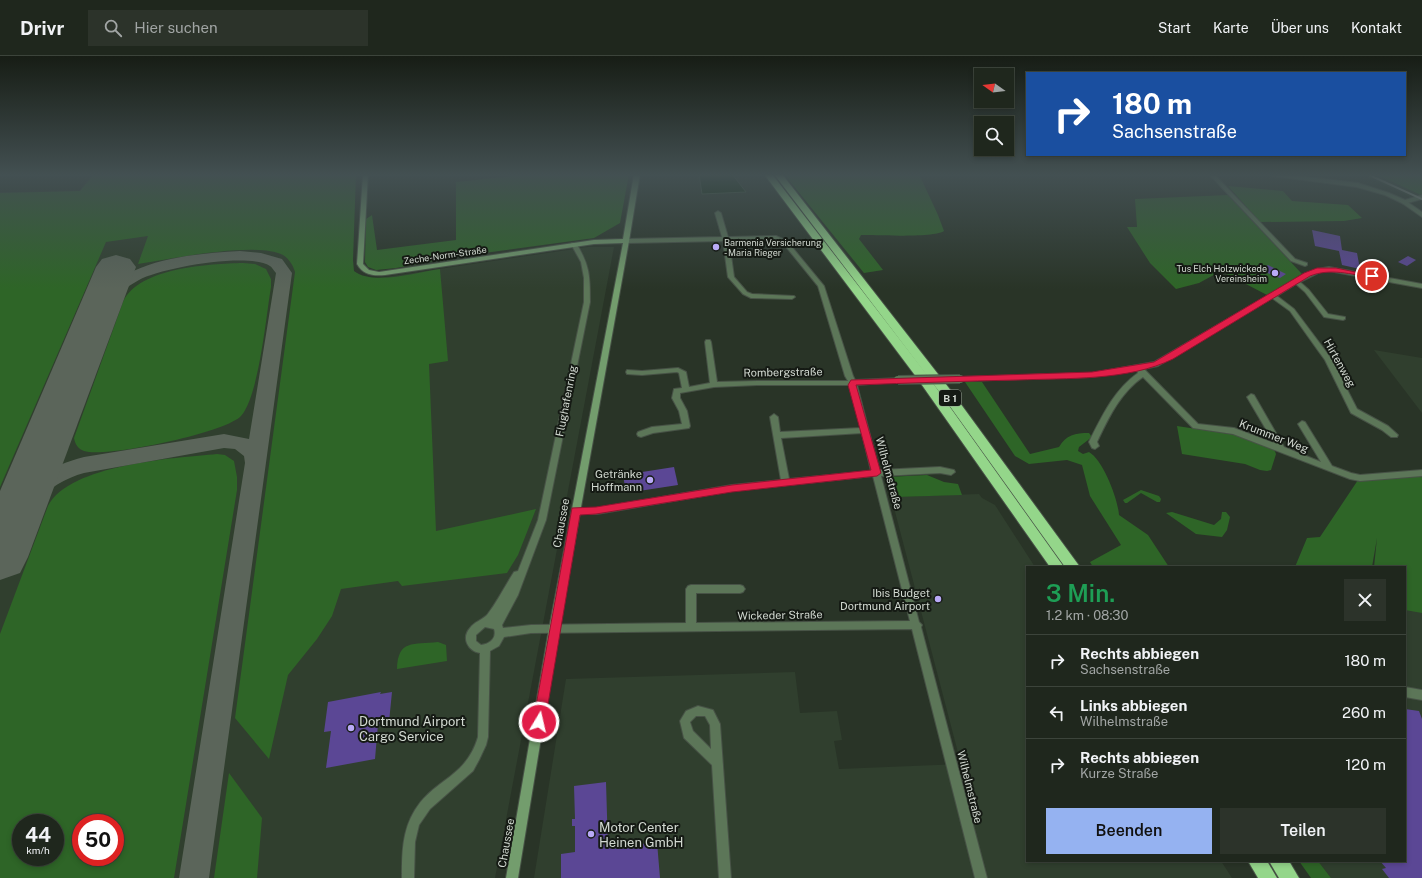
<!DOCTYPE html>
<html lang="de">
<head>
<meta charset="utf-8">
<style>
  :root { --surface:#1f271d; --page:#2c332a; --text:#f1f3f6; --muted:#a1a5a4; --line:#3c443b; --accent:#95b2f1 }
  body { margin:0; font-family:"Public Sans",sans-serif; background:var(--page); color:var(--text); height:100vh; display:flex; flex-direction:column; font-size:15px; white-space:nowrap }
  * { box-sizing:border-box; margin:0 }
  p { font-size:13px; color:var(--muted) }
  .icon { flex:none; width:22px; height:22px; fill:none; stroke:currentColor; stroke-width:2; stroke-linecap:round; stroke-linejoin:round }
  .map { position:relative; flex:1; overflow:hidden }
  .sheet { position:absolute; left:1026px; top:510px; width:380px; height:296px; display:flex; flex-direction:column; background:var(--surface); border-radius:0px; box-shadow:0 2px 6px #0003,0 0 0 1px var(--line) }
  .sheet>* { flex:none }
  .hud { position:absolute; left:1026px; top:16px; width:380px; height:84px; border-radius:0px; box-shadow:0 2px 6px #0003,0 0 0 1px var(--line); background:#1a4fa0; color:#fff; overflow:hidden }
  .needle { width:26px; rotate:284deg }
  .buttons { position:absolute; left:974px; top:12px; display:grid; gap:8px }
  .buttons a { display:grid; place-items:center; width:40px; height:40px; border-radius:0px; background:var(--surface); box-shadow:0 2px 6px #0003,0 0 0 1px var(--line); font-size:20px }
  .speed { position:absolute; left:12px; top:758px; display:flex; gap:8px; font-size:20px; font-weight:700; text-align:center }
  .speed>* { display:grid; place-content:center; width:52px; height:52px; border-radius:50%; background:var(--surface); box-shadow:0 2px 6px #0003,0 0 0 1px var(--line); line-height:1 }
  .speed small { font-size:10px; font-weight:400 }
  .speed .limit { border:6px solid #d22; background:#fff; color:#111 }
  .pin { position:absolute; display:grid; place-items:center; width:34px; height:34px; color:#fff; margin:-17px; border:2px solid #fff; border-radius:50%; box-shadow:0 1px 4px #0007 }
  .me { position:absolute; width:44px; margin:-22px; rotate:9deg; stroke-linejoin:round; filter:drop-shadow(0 0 3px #0008) }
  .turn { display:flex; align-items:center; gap:14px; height:84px; padding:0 20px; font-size:18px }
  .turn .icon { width:52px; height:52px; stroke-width:2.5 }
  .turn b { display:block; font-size:28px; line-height:34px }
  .round { display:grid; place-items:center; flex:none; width:42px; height:42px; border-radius:0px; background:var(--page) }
  .head { display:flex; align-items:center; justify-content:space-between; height:68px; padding:0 20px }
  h1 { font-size:24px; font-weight:600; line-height:30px; color:#1e9e55 }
  .button { display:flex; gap:8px; margin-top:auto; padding:8px 20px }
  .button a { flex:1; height:46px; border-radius:0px; background:var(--accent); color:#111; font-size:16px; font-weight:600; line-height:46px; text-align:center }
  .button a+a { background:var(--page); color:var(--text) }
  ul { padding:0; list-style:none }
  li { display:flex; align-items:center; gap:12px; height:52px; padding:0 20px; border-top:1px solid var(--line) }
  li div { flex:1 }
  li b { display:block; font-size:15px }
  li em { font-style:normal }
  header { display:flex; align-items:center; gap:24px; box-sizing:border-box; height:56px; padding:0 20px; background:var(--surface); border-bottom:1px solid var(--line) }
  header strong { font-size:19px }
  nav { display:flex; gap:22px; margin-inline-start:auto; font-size:14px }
  .search { width:280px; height:36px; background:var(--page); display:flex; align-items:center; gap:10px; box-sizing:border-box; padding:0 14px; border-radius:0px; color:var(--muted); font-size:15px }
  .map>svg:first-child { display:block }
  .built { fill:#303f2e; fill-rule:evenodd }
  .green { fill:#2e6527; fill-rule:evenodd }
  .water { fill:#032401; stroke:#415a3f }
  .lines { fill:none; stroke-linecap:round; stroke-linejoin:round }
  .taxiway { fill:#5b655a; fill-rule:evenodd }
  .runway { fill:#5b655a; fill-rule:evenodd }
  .building { fill:#5b4795 }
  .minor-casing { stroke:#475246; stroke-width:2 }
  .tertiary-casing { stroke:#475246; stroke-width:2 }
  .secondary-casing { stroke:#475246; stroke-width:2 }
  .motorway-casing { stroke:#475246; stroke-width:2 }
  .minor { fill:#5c7658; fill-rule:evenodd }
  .tertiary { fill:#5c7658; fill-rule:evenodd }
  .secondary { fill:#739d6d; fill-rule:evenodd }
  .motorway { fill:#94d68a; fill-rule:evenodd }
  .rail { stroke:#8d968c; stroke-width:2 }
  .minor-bridge-casing { stroke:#475246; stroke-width:10; stroke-linecap:butt }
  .minor-bridge { stroke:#5c7658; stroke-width:8 }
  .route { fill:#e11d48; stroke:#92132f }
  .poi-dot { fill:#b9aaf7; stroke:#151a14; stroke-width:1.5 }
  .labels { text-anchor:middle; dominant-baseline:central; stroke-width:4; stroke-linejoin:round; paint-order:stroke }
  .far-poi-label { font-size:9px; fill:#d2d9d1; stroke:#151a14; text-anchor:start }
  .far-street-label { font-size:9px; fill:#d2d9d1; stroke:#151a14 }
  .shield { fill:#151a14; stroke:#99a098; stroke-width:1 }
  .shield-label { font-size:10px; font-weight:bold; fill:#d2d9d1 }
  .street-label { font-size:11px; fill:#d2d9d1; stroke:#151a14 }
  .poi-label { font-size:11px; fill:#d2d9d1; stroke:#151a14; text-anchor:end }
  .near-poi-label { font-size:13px; fill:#d2d9d1; stroke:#151a14; text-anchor:start }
</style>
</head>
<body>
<header>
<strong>Drivr</strong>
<div class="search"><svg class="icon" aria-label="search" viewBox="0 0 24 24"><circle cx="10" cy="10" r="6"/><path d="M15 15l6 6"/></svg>Hier suchen</div>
<nav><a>Start</a><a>Karte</a><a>Über uns</a><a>Kontakt</a></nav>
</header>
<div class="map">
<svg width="1422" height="822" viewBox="0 0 1422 822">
  <rect width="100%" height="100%" fill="#293427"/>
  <g class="built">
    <path d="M93,118H354L350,180L353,218L372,223L588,191H614L495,822H0V136L79,135ZM21,767H55V801H21ZM81,767H115V801H81Z"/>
    <path d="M1359,118H1375L1421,139L1411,141Z"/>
    <path d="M1374,294L1422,302V357Z"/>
    <path d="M979,438L982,442L995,449L1035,511H1027V805H1221L1232,822H534L566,623L795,616L800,657L837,655L842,684L834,685L839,713L961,708L893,448H898L896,441Z"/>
    <path d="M1405,553L1422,556V633L1405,631Z"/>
    <path d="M1405,641L1422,644V822H1331L1318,805H1405Z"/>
  </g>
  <g class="green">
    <path d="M94,118H356L353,204L354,215C374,230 416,216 440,213L448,305L429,308L436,475L536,453L518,499L507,517L402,530L398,525L341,533L332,560L317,583L288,619L269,703L235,662L295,216C293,209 289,203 283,199C254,185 172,203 138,208L148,180L106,186L0,431V137L80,135Z"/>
    <path d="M532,118H629L620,167L594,182L455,201L396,212L376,214L368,211L365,206L366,163L372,159L377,194L456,184V126Z"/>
    <path d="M784,118H919L938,159L944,175C935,182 875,179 861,179L859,183L883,214L864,217Z"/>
    <path d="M1375,118H1422V139H1421Z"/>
    <path d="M1228,130L1283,135L1292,145L1348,149L1362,162L1344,165L1260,166Z"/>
    <path d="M1228,139L1302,218L1267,239L1221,215L1199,227L1176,233L1150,207L1127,171H1137L1135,143Z"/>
    <path d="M243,207L255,208L266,213L271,223V231C266,260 259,340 241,360C225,377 106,402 84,395C78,393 75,388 74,382L123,246C139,211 210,208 243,207Z"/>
    <path d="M965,326H982L1030,398L1059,391C1066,379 1075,377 1089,377L1092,381L1079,391L1078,395L1083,398L1089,396C1103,404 1118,443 1119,459L1148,479L1169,511H1093L1090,506L1121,489L1090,440L1082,409L1067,404L1029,408L1015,400Z"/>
    <path d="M1177,370L1236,379L1274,393L1276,398L1271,414L1267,415L1260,414L1245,408L1182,398Z"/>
    <path d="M217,398L225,399L234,405L237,421V434L174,822H0V578L48,450C70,408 175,402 217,398ZM21,767H55V801H21ZM81,767H115V801H81Z"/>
    <path d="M927,419L944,426L958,428L962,439L897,441L898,448H893L887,421Z"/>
    <path d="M1422,419V557L1405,554V511H1374L1377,482L1372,511H1295L1307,482L1320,481L1358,424L1383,423Z"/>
    <path d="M1141,434L1159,440L1161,443L1160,446H1157L1141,437L1127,447H1125L1123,444Z"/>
    <path d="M1172,456L1214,469L1221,463L1222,456H1226L1230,461L1227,474L1222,481L1196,478L1166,457Z"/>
    <path d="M438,586L446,589L447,605L397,613C398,583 413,589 438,586Z"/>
    <path d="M229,717L262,762L257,822H214Z"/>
    <path d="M1299,805H1318L1331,822H1311Z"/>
  </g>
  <path class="water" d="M699,118H732L746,136L702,138Z"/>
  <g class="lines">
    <path class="taxiway" d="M240,195L261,197L282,203L292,217L209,822H179L245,407L244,400L235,393L224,392L84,417C66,422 48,432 36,447C32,452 29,462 24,465C19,469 14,467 9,465L6,459C24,424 47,411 84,401L224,378L249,383L276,217C274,215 272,211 270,210C248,196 161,212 139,224C130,229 121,235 115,242C112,245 110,250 107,252C103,254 99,253 95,252L92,248C124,203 190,198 240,195Z"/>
    <path class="runway" d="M116,199L130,203L136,211L28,501L20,517L0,524V435L96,211L102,203Z"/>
  </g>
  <g class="building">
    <path d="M1312,174L1340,180L1342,194L1357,197L1360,213L1342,209L1339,195L1315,190Z"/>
    <path d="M1408,200L1416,204L1407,210L1398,206Z"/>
    <path d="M1268,209L1286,218L1280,222L1260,214Z"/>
    <path d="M674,411L678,429L626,437L623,419Z"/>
    <path d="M381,636L380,638L392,636L389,666L378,668L375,703L326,712L331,675L324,676L328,646Z"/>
    <path d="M1405,653L1419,655L1422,663V822H1389L1382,813L1386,812L1380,805H1405Z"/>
    <path d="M606,726L608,792L657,786L660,822H561V798L575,796V770H572V763H575L574,730Z"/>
  </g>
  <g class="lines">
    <defs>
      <g id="minor">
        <path d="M1209,118H1214L1295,203L1307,207V209L1305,210L1291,205Z"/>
        <path d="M1402,145H1406L1422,156V161L1402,147Z"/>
        <path d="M718,155L721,157L728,181L776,180L787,185L824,230L853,320L855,324L901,322L902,324L901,326H898L857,329L879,414L940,411L954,414L955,416L951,419L940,417L881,420L919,566L922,569L921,571L987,822H975L912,573L531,577L504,581L499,590L490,595L488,681L486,689L479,704L473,715L430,753L419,769L415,786L414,822H402C402,798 402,775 415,754C434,723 466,722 478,681L480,597C468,595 461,582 470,572C474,566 482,564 487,559C497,546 505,530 514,516L518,515L538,464L584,246V222L581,206L571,188L572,187H576C590,210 590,220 590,246L546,464L518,539L502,569L503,572L531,569L686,567V533L688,530L691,529H740L743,530L745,533L743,536L740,537H696V567L910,565L873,420L732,435L597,458H576L573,457L572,455L573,453L576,452H597L732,429L781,424L770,361L774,358L778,361L780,376L861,372L850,329H757L714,331L680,337V342L687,355L690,370L689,372L653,377L641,381L638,380L637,378L638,376L652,371L682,368L679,355L672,342L674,333L682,332L679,317L677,316L642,319L627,318L626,316L627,314L642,315L678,312L686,316L689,331L710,327L705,286L706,284H710L711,286L717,326L757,325H848L845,320L818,230L783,187L775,184L729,185L734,221L747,236L752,238L794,240L795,241L792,243L751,242L743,238L728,221L723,185L626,187L623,185L626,183L722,181L715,157ZM862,377L871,415L789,423L781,382ZM485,571L494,573C497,582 490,588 481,589L476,585V579Z"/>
        <path d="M1329,211L1422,228V232L1329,215L1320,216L1300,226L1309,234L1328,258L1345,261V263L1343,264L1324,261L1305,236L1296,228L1277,240L1294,253L1321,289L1332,304L1357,353L1388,370L1398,379L1397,381H1391L1382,374L1351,357L1325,304L1317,293L1290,255L1272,242L1158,310L1144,313L1198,368L1234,372L1274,387L1247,341L1251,338L1254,339L1284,391L1321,406L1298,368L1302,365L1305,366L1332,410L1351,417L1360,419L1422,414V420L1360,425L1350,423L1233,378L1193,372L1143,321C1120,337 1109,361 1097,386L1099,390L1095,393L1092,392L1089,386C1102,360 1114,334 1138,317L1137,314L1092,321L960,325L956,323L960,321L1092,317L1154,306L1305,218L1317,213Z"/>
        <path d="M1405,631L1422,634V644L1405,641Z"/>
        <path d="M698,650L713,654L720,668L731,822H719L712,709L684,682L680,665L686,655ZM696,660H705L710,669L711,693L693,675L690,666Z"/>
      </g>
      <path id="tertiary" d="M1271,118H1282L1358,127L1389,137L1405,144L1422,139V143L1404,148L1385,139L1357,131L1273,120Z"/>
      <path id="secondary" d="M363,118H368L363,208L369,214L379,216L594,184L623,183L634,118H640L629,185L559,573L518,822H506L549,573L623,187L594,188L385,219C373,220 363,219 357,208Z"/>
      <g id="motorway">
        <path d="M764,118H772L925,316L1064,511H1050L917,322Z"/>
        <path d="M774,118H782L952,336L1080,511H1065L944,342Z"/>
        <path d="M1248,805H1267L1277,822H1258Z"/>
        <path d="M1269,805H1289L1299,822H1279Z"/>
      </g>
    </defs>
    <use href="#minor" class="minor-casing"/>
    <use href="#tertiary" class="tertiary-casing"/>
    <use href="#secondary" class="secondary-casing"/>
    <use href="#motorway" class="motorway-casing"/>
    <use href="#minor" class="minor"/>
    <use href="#tertiary" class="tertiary"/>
    <use href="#secondary" class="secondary"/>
    <use href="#motorway" class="motorway"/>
    <path class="rail" d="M1367,118L1422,143"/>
    <defs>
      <path id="minor-bridge" d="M898,324L960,323"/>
    </defs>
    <use href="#minor-bridge" class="minor-bridge-casing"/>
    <use href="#minor-bridge" class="minor-bridge"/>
  </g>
  <linearGradient id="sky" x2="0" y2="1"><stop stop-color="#171d15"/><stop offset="0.51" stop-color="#435052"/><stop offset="1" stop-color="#435052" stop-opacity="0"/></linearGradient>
  <rect width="1422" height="233" fill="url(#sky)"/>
  <path class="route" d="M1317,212H1336L1375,220L1372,222C1351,218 1330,212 1310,220L1173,303C1128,325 1067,322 1018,324C964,325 910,327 856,329L881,417L877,420L732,436L596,458L580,459L545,666L543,670L539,672L535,670L533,666L572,452L596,451L732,429L871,414L848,329L851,324L1092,316L1154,306L1304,217Z"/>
  <g class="poi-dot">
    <circle cx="716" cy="191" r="4"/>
    <circle cx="1275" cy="217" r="4"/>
    <circle cx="650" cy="424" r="4"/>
    <circle cx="938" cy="543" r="4"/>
    <circle cx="351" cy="672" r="4"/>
    <circle cx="591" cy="778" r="4"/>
  </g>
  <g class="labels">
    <g class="far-poi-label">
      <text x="724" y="186">Barmenia Versicherung<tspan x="724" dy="10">- Maria Rieger</tspan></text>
      <text x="1267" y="212" text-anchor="end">Tus Elch Holzwickede<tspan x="1267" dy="10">Vereinsheim</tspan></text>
    </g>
    <g class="far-street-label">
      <text transform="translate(445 199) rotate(-8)">Zeche-Norm-Straße</text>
    </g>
    <rect class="shield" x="939" y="334" width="22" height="16" rx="3"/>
    <g class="shield-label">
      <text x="950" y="342">B 1</text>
    </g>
    <g class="street-label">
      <text transform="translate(1340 307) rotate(61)">Hirtenweg</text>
      <text transform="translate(783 316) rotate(-1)">Rombergstraße</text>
      <text transform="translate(566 345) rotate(-79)">Flughafenring</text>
      <text transform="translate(1274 380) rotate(21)">Krummer Weg</text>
      <text transform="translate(889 417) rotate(75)">Wilhelmstraße</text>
      <text transform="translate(561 467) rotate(-80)">Chaussee</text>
      <text transform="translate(780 559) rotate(-1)">Wickeder Straße</text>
      <text transform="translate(970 731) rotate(76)">Wilhelmstraße</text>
      <text transform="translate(506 787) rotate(-80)">Chaussee</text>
    </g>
    <g class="poi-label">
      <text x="642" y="418">Getränke<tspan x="642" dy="13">Hoffmann</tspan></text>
      <text x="930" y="537">Ibis Budget<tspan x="930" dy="13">Dortmund Airport</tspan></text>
    </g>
    <g class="near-poi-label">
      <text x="359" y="665">Dortmund Airport<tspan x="359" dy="15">Cargo Service</tspan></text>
      <text x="599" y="771">Motor Center<tspan x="599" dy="15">Heinen GmbH</tspan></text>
    </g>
  </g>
</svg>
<div class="buttons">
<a><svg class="needle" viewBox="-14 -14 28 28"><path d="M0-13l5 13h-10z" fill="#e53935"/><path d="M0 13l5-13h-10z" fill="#a1a5a4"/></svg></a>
<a><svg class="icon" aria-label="search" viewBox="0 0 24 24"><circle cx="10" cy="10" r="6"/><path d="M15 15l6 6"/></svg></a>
</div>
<div class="speed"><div>44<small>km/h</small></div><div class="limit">50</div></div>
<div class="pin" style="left:1372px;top:220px;background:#d93025"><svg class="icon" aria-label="arrive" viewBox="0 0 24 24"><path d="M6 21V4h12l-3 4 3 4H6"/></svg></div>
<svg class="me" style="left:539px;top:666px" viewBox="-20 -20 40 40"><circle r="17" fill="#e11d48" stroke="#fff" stroke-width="3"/><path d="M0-11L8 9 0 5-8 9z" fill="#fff"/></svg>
<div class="hud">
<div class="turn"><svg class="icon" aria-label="right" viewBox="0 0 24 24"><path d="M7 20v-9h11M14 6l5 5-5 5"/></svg><div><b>180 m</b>Sachsenstraße</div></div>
</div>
<section class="sheet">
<div class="head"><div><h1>3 Min.</h1><p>1.2 km · 08:30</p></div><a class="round"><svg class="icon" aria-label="close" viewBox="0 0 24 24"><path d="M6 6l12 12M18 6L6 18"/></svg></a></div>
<ul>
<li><svg class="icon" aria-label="right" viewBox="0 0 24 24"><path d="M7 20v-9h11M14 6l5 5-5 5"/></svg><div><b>Rechts abbiegen</b><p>Sachsenstraße</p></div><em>180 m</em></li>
<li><svg class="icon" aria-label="left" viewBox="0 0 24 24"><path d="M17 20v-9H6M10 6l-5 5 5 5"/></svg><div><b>Links abbiegen</b><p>Wilhelmstraße</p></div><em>260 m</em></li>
<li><svg class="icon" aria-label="right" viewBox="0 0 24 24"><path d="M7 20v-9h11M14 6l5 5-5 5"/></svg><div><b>Rechts abbiegen</b><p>Kurze Straße</p></div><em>120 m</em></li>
</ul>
<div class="button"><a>Beenden</a><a>Teilen</a></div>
</section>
</div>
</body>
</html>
